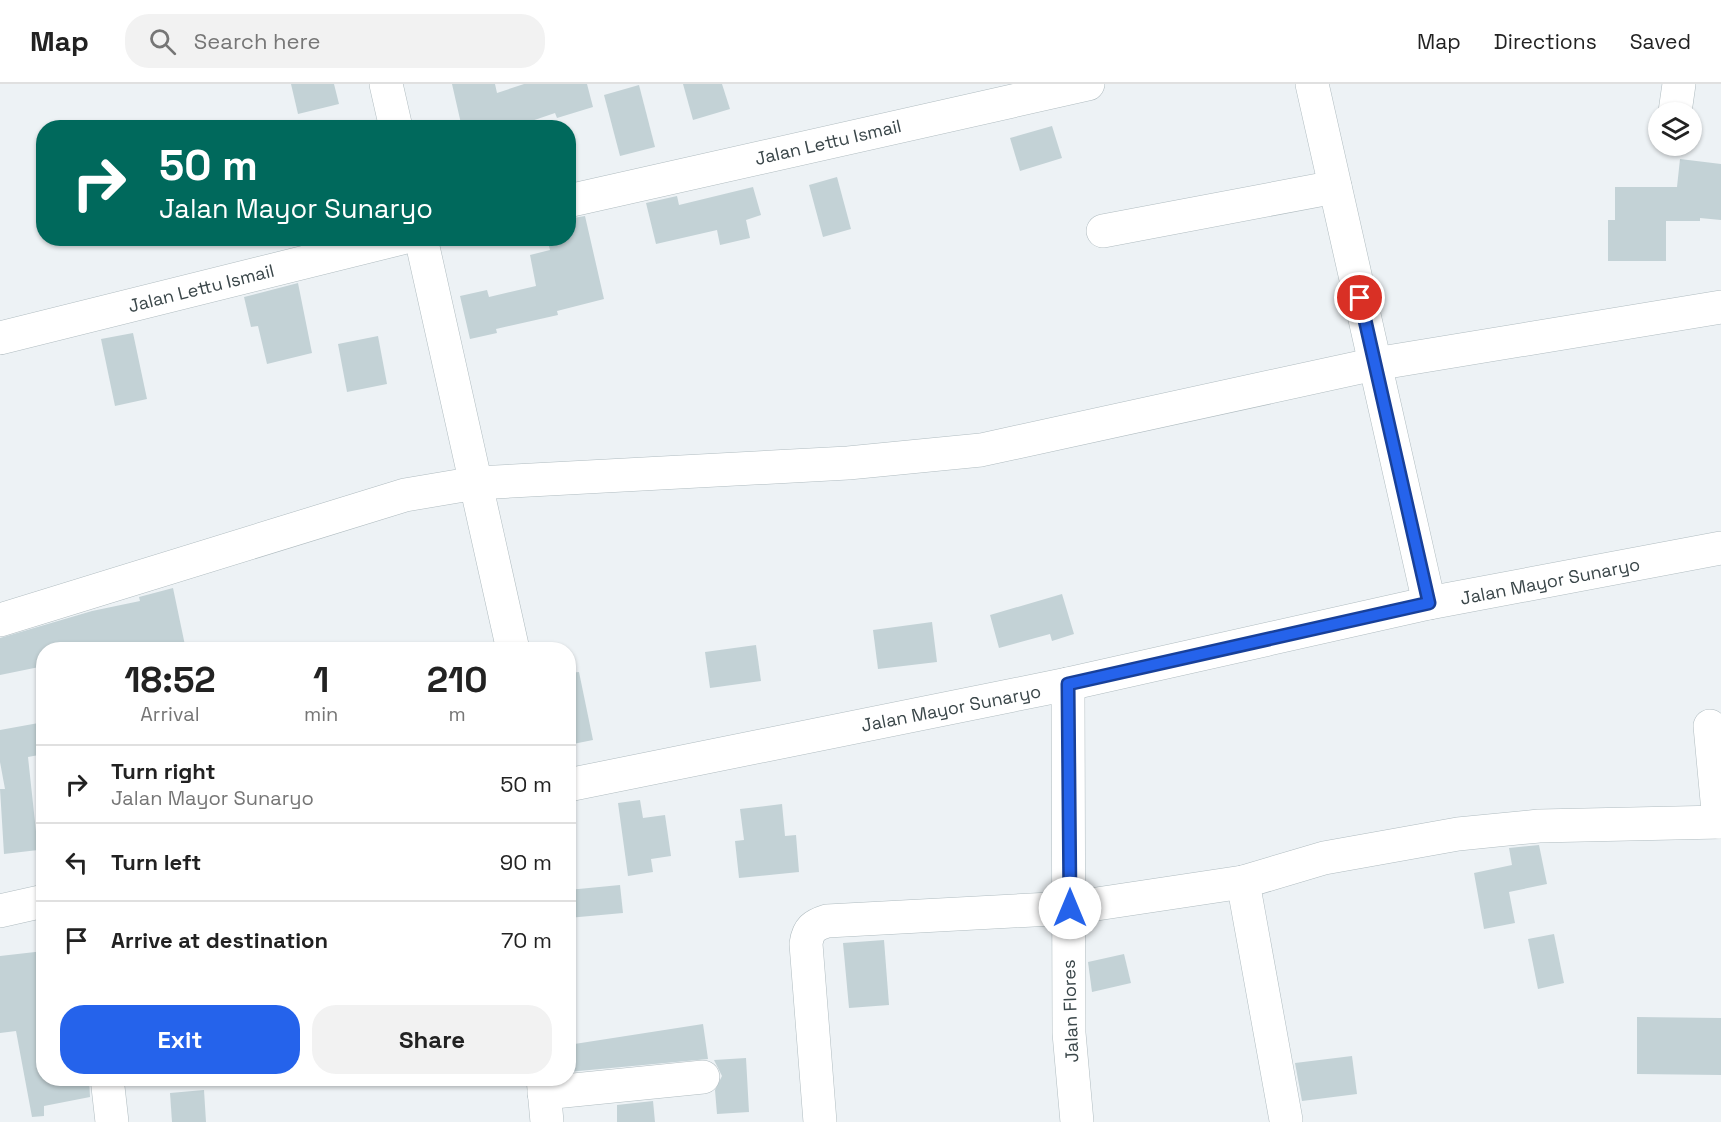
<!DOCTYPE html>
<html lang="en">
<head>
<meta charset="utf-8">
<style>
  :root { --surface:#fff; --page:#f2f2f2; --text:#222; --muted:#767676; --line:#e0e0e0; --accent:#2563eb }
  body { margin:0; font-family:"Space Grotesk",sans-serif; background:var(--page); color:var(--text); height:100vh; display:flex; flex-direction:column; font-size:22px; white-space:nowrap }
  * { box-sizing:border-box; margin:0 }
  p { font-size:20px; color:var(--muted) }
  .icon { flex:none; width:33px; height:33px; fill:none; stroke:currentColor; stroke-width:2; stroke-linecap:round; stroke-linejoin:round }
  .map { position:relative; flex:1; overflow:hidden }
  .side { position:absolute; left:36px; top:558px; width:540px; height:444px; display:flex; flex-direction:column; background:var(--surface); border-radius:24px; box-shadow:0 2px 4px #0004 }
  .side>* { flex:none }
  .banner { position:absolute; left:36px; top:36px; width:540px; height:126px; border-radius:24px; box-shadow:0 2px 4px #0004; background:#00695c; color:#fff; overflow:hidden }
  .tools { position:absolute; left:1648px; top:18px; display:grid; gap:12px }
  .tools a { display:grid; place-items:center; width:54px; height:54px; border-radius:50%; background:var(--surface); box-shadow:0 2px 4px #0004; font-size:30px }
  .pin { position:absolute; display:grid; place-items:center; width:51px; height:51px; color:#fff; margin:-26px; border:3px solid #fff; border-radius:50%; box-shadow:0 2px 6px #0007 }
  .me { position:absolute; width:66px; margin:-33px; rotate:0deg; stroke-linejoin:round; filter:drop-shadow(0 0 4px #0008) }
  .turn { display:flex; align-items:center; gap:21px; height:126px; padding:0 24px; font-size:27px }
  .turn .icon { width:78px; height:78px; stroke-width:2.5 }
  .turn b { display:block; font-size:42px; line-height:51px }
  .eta { display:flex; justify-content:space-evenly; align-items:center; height:102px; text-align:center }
  .eta b { font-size:36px; font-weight:700; line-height:42px }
  .button { display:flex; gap:12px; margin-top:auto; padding:12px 24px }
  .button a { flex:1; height:69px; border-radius:24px; background:var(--accent); color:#fff; font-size:24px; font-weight:700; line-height:69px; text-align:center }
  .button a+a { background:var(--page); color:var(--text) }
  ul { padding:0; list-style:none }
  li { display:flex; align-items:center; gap:18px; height:78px; padding:0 24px; border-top:2px solid var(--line) }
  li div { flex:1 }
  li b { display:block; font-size:22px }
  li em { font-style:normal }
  header { display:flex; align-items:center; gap:36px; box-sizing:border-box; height:84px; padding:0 30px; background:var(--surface); border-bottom:2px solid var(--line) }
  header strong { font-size:28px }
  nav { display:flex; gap:33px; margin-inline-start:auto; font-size:21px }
  .search { width:420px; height:54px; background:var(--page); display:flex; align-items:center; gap:15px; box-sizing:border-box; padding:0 21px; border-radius:24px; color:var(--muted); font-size:22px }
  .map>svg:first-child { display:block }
  .building { fill:#c3d2d6 }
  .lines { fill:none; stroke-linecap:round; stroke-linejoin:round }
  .minor-casing { stroke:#b0bcc0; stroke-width:34 }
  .minor { stroke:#fff; stroke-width:33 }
  .route-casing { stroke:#184099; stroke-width:15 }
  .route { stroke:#2563eb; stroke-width:10 }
  .labels { text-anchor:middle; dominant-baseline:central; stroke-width:6; stroke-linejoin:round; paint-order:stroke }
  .street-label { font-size:18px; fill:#3a4649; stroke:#fff }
</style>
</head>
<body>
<header>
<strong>Map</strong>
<div class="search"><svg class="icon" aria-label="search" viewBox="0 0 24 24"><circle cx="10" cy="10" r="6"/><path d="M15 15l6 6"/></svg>Search here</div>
<nav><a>Map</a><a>Directions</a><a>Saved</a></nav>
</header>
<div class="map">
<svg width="1721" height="1038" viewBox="0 0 1721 1038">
  <rect width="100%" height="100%" fill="#edf2f5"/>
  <g class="building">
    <path d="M291,0H334L339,20L298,30Z"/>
    <path d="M452,0H495L497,9L524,0H587L593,23L557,34L555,29L511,44H462Z"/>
    <path d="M683,0H722L730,25L693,36Z"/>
    <path d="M639,1L655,63L620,72L604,11Z"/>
    <path d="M1052,42L1062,74L1020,87L1010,54Z"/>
    <path d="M1680,75L1721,80V136L1700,134V137H1666V177H1608V136H1615V103H1677Z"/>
    <path d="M837,93L851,145L823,153L809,101Z"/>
    <path d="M753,103L761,131L746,136L750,154L720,161L717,146L656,160L646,119L677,112L679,121Z"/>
    <path d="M585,132L604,215L557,227L558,231L496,245L497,249L470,255L460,212L487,206L489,213L536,202L530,171L550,166L547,154H568V135Z"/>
    <path d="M298,199L312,269L267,280L258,242L251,243L244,213Z"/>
    <path d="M133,249L147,315L115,322L101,255Z"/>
    <path d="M378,252L387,300L347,308L338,260Z"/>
    <path d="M173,504L186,566H150L149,560L123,566H44V582L0,591V554L92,527L140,517L139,513Z"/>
    <path d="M1062,510L1074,550L1052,557L1050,550L999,564L990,531Z"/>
    <path d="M932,538L937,578L878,585L873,546Z"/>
    <path d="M756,561L761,597L710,604L705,568Z"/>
    <path d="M579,588L593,656L568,661V589Z"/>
    <path d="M44,638V670L28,673L38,766L4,770L0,705H5L0,678V646Z"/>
    <path d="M640,716L643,734L665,731L671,772L651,775L653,788L628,792L618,719Z"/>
    <path d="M782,720L785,752L796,751L799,788L739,794L735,757L744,756L740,725Z"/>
    <path d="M1539,761L1547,800L1509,808L1515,839L1484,845L1474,789L1512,781L1509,764Z"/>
    <path d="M620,801L623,829L568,834V806Z"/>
    <path d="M1554,850L1564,899L1538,905L1528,855Z"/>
    <path d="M884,856L889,921L849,924L843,859Z"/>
    <path d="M44,867V994H89L90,1013L44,1022V1032L32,1033L16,947L0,949V872Z"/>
    <path d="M1124,870L1131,899L1092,908L1088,878Z"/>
    <path d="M1637,933L1721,934V991L1637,990Z"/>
    <path d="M703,940L708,975L568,988V961Z"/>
    <path d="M1352,972L1357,1010L1302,1017L1295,979Z"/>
    <path d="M746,974L749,1028L717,1030L715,1006L722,992L714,976Z"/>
    <path d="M204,1006L206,1038H172L170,1009Z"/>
    <path d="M653,1017L655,1038H617V1021Z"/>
  </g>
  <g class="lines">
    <defs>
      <g id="minor">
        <path d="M386,0L396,44"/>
        <path d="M1312,0L1429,519"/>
        <path d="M1675,28L1679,0"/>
        <path d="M568,117L1088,0"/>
        <path d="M1103,147L1335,103"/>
        <path d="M421,154L513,566"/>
        <path d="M0,254L402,154"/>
        <path d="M0,536L405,411L476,399L848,379L981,366L1375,280L1721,223"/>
        <path d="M1068,600L1069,949L1077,1038"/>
        <path d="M1710,642L1719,738"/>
        <path d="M568,701L1068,600L1429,519L1721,464"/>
        <path d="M1243,798L1286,1036"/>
        <path d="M0,827L44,817"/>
        <path d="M107,994L112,1038"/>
        <path d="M543,994L547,1038"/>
        <path d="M544,1009L703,993"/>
        <path d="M820,1038L806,860C808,845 814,841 827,837L1070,824L1243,798L1324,774L1458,750L1539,742L1721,738"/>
      </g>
    </defs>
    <use href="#minor" class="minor-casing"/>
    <use href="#minor" class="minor"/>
  </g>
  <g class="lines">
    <defs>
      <path id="route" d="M1070,824L1068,600L1429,519L1360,214"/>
    </defs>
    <use href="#route" class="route-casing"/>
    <use href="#route" class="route"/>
  </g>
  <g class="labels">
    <g class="street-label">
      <text transform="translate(828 58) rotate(-13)">Jalan Lettu Ismail</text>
      <text transform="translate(201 204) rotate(-14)">Jalan Lettu Ismail</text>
      <text transform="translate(1550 497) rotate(-11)">Jalan Mayor Sunaryo</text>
      <text transform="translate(951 624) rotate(-11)">Jalan Mayor Sunaryo</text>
      <text transform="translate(1070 927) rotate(-92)">Jalan Flores</text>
    </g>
  </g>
</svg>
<div class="tools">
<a><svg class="icon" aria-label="layers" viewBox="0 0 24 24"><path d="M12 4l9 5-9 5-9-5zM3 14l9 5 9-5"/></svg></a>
</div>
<div class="pin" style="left:1360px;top:214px;background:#d93025"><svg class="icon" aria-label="arrive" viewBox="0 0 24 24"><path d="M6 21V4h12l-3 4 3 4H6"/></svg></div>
<svg class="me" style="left:1070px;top:824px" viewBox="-20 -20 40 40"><circle r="19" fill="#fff"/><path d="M0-13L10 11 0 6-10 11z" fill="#2563eb"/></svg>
<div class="banner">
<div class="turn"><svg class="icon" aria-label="right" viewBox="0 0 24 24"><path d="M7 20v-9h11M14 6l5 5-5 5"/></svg><div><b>50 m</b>Jalan Mayor Sunaryo</div></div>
</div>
<section class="side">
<div class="eta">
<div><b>18:52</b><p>Arrival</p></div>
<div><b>1</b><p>min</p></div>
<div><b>210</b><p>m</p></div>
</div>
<ul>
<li><svg class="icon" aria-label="right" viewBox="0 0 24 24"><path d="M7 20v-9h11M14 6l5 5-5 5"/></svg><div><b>Turn right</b><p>Jalan Mayor Sunaryo</p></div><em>50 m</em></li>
<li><svg class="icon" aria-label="left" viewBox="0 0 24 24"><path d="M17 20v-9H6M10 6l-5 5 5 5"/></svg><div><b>Turn left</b></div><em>90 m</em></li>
<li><svg class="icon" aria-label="arrive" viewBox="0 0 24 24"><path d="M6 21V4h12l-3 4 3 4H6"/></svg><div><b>Arrive at destination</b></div><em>70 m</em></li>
</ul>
<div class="button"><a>Exit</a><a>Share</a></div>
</section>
</div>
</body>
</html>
